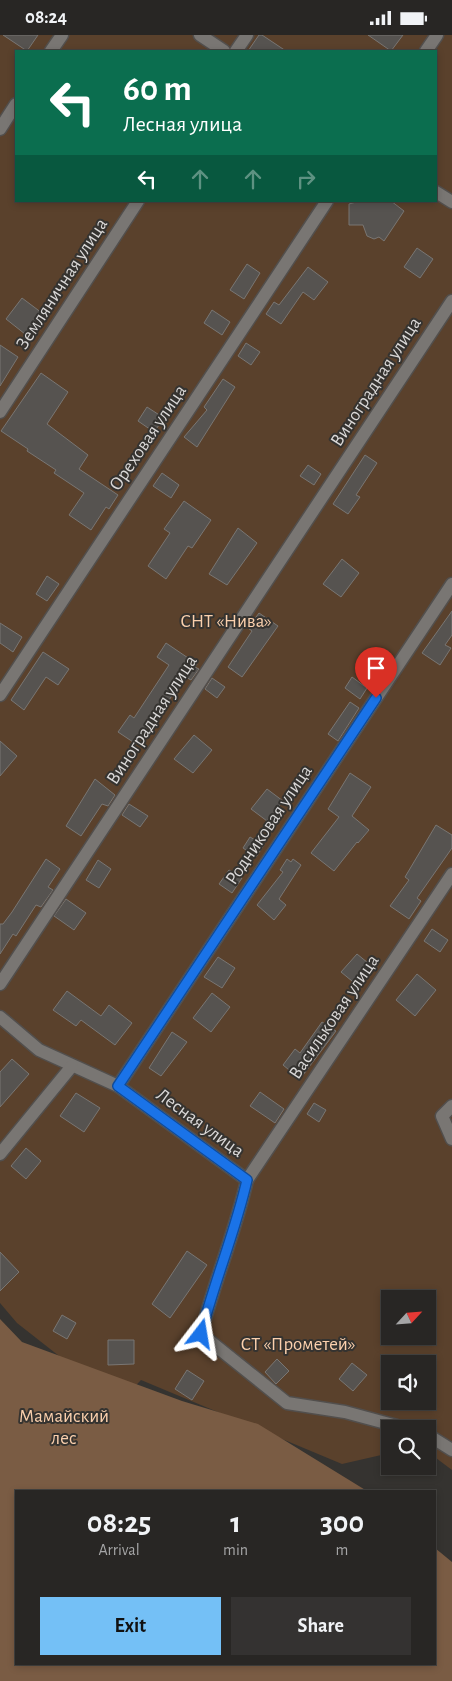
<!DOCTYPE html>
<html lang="en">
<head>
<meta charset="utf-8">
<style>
  :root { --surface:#282624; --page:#343231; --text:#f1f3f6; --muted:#a5a5a6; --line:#444341; --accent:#74c0f6 }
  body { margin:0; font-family:"Alegreya Sans",sans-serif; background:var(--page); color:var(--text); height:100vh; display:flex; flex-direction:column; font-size:19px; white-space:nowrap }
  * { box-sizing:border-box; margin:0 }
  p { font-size:16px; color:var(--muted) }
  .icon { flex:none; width:28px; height:28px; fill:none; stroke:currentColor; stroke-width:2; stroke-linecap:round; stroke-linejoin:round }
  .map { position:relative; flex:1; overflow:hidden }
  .sheet { position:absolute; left:15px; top:1455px; width:421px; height:175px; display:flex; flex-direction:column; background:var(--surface); border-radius:0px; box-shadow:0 2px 8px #0003,0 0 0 1px var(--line) }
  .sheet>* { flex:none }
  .top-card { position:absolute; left:15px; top:15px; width:422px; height:152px; border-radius:0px; box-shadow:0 2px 8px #0003,0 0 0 1px var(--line); background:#0b6e4f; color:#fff; overflow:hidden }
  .needle { width:32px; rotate:64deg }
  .tools { position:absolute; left:381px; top:1255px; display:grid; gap:10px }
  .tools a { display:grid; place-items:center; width:55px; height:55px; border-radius:0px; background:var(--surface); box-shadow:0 2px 8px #0003,0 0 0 1px var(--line); font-size:25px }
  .pin { position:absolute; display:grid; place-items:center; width:42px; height:42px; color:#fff; margin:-51px -21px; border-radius:50% 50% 50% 0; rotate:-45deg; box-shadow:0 0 5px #0007 }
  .pin .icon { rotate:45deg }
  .me { position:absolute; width:55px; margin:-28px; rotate:14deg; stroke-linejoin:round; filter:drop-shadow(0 0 4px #0008) }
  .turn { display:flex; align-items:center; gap:18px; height:105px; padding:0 25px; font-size:22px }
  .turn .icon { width:65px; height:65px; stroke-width:2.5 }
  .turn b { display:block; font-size:35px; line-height:42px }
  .lanes { display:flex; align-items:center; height:48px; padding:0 25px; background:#0003; justify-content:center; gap:25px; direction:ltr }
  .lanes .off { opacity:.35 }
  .eta { display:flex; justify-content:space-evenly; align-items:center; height:85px; text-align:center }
  .eta b { font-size:30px; font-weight:700; line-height:35px }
  .primary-button { display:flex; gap:10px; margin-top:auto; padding:10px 25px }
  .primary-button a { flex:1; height:58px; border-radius:0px; background:var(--accent); color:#111; font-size:20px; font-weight:700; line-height:58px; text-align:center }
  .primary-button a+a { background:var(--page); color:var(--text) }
  .status { display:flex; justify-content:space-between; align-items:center; height:35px; padding:0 25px; background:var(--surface); direction:ltr }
  .status svg { height:14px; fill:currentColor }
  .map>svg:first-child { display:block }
  .green { fill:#5a412c; fill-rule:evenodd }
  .forest { fill:#7a5c44 }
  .building { fill:#565350; stroke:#797673 }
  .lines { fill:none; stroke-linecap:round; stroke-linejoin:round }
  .minor-casing { stroke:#524f4d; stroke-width:15 }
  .minor { stroke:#797673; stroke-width:12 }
  .route-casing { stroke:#114b97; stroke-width:12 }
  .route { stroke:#1a73e8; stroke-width:9 }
  .labels { text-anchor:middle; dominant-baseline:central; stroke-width:4; stroke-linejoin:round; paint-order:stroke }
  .street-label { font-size:19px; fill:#dad8d7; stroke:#353330 }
  .park-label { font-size:19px; fill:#fbd0ad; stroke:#353330 }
</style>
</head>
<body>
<div class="status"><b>08:24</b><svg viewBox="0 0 49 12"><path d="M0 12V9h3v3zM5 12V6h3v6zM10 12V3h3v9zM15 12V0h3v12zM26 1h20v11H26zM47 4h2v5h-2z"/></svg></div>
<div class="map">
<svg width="452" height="1646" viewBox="0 0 452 1646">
  <rect width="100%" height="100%" fill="#353330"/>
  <path class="green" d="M0,0H452V1435L428,1417V1394H390V1418L342,1429L141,1345L119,1368L17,1288L0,1268ZM16,16H436V166H16ZM390,1264H428V1301H390ZM390,1329H428V1366H390Z"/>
  <path class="forest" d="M0,1284L22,1307L182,1366L258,1389L367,1456H16V1629H435V1513L452,1527V1646H0Z"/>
  <g class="building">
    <path d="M3,0H38L27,16Z"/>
    <path d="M259,0H262L286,16H248Z"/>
    <path d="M368,0H403L391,16Z"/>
    <path d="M360,166H391L404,176L384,206L379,202L374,204L367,201L363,190H349V169Z"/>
    <path d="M417,213L433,224L420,243L404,232Z"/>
    <path d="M247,229L260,238L244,264L230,255Z"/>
    <path d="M308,232L328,247L314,265L303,257L281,289L266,279L274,267L279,270Z"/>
    <path d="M22,263L42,278L25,299L6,284Z"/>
    <path d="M212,275L230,287L222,300L204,288Z"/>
    <path d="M246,308L260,317L251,330L238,321Z"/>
    <path d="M0,310L18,322L0,351Z"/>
    <path d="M41,338L68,357L47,389L88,420L79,434L118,460L109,474L106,472L91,495L69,480L84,458L54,438L56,435L27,416L28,414L1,396Z"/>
    <path d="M223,344L235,352L197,412L184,402L207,375L204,372Z"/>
    <path d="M147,372L164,383L154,397L138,386Z"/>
    <path d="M365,420L377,428L356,460L360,462L348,479L333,469Z"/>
    <path d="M308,430L321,439L314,450L300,441Z"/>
    <path d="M162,438L179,450L171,463L153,451Z"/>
    <path d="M184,466L211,485L192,513L188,511L166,544L148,531L170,498L164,494Z"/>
    <path d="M238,493L257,508L227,550L209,539Z"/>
    <path d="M342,524L359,538L341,562L323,549Z"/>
    <path d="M47,541L59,549L47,566L36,559Z"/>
    <path d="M452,576V600L445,610L451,613L440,630L422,618Z"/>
    <path d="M259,578L278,591L242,642L228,632L252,596L248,593Z"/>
    <path d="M0,588L22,602L13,617L0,608Z"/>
    <path d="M166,608L197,629L195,632L199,634L191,645L184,641L163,675L160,673L136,709L118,697L130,680L134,683L169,630L157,622Z"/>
    <path d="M43,617L69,634L58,650L46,642L24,675L11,665Z"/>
    <path d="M352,642L367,653L360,664L345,653Z"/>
    <path d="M212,643L225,652L217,663L205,654Z"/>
    <path d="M350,667L359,673L338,706L328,699Z"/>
    <path d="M194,700L212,715L193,738L174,724Z"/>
    <path d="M0,706L17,721L0,741Z"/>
    <path d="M350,738L371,752L352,781L369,795L358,808L357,807L334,836L311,818L339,782L328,774Z"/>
    <path d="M95,744L115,760L108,771L102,769L81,801L66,791Z"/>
    <path d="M267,754L283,766L267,786L251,774Z"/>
    <path d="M129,769L148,781L140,792L122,780Z"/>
    <path d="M436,790L452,800V813L417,863L421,866L409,884L390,871L409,845L405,842Z"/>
    <path d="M250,802L264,810L256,822L243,813Z"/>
    <path d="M46,824L60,834L48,852L53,855L41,872L36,870L16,901L13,899L0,919V889H3L12,877Z"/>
    <path d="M287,824L291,827L293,824L301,830L279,864L286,870L274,885L257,870L283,837L280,835Z"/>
    <path d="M98,825L111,834L99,853L86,845Z"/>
    <path d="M229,835L242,843L232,858L219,849Z"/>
    <path d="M66,864L86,878L74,895L54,881Z"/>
    <path d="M432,894L448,905L440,917L424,906Z"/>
    <path d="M357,919L373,932L358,951L341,937Z"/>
    <path d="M218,922L235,933L222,953L204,942Z"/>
    <path d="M417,939L436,955L415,981L396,965Z"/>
    <path d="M67,956L101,981L109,970L132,988L115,1010L81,985L76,991L53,975Z"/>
    <path d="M212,958L230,972L211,997L193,983Z"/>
    <path d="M322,987L336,996L300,1044L283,1030L295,1014L300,1018Z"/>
    <path d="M172,997L187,1007L161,1041L149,1033Z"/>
    <path d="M12,1024L29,1039L0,1072V1037Z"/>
    <path d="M260,1057L284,1074L275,1088L250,1071Z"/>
    <path d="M76,1058L100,1073L84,1097L60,1081Z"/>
    <path d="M314,1068L326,1075L319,1087L307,1079Z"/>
    <path d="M26,1113L41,1126L26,1144L11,1131Z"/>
    <path d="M187,1216L207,1230L170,1283L152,1269Z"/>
    <path d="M0,1217L19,1237L0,1256Z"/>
    <path d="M62,1280L76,1288L67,1304L53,1296Z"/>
    <path d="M108,1305H134V1329L108,1330Z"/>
    <path d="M277,1324L289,1336L276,1349L265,1337Z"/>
    <path d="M352,1328L367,1340L353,1356L339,1344Z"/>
    <path d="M187,1335L204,1346L192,1365L175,1354Z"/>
  </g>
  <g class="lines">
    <defs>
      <g id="minor">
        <path d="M200,0L224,16"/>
        <path d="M51,16L62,0"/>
        <path d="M236,16L247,0"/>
        <path d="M426,16L437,0"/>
        <path d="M0,94L16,69"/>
        <path d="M436,157L452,167"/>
        <path d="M0,377L138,166"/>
        <path d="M0,660L327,166"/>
        <path d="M0,949L452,266"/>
        <path d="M0,982L39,1015L118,1051L247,1145C235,1198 214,1247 201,1299L287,1368L345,1377L408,1394"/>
        <path d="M118,1051L452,549"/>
        <path d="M452,1071L442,1081L452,1104"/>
        <path d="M0,1119L72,1031"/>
        <path d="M247,1145L452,839"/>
        <path d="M428,1400L452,1415"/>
      </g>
    </defs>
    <use href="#minor" class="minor-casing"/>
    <use href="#minor" class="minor"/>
  </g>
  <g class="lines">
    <defs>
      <path id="route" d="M201,1299C214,1247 235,1198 247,1145L118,1051L376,663"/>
    </defs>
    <use href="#route" class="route-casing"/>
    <use href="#route" class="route"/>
  </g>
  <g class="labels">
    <g class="street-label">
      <text transform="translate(62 249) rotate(-57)">Земляничная улица</text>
      <text transform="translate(376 347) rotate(-57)">Виноградная улица</text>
      <text transform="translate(148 403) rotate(-56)">Ореховая улица</text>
      <text transform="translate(152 685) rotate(-57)">Виноградная улица</text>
      <text transform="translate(269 790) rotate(-56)">Родниковая улица</text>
      <text transform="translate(334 982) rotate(-56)">Васильковая улица</text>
      <text transform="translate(200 1088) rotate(36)">Лесная улица</text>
    </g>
    <g class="park-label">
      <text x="226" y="586">СНТ «Нива»</text>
      <text x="298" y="1309">СТ «Прометей»</text>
      <text x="64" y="1381">Мамайский<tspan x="64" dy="22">лес</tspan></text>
    </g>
  </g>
</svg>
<div class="tools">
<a><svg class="needle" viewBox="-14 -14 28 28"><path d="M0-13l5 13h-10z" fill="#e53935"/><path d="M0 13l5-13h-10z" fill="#a5a5a6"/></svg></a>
<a><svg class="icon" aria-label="sound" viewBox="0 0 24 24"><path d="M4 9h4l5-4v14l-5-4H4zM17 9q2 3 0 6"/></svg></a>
<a><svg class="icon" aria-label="search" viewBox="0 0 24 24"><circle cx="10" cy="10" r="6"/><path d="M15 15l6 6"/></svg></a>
</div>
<div class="pin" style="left:376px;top:663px;background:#d93025"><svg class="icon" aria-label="arrive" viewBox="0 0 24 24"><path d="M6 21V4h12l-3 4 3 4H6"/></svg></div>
<svg class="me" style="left:201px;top:1299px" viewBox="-20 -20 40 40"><path d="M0-17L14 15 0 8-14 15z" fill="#1a73e8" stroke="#fff" stroke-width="4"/></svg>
<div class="top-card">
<div class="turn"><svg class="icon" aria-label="left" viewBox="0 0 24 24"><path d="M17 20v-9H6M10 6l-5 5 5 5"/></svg><div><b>60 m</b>Лесная улица</div></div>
<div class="lanes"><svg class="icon" aria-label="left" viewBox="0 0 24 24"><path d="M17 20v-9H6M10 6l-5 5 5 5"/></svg><svg class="icon off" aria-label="ahead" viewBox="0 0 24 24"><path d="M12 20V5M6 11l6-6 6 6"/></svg><svg class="icon off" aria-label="ahead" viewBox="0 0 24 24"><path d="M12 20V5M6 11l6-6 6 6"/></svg><svg class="icon off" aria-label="right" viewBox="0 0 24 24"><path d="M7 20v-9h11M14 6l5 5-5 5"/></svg></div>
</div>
<section class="sheet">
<div class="eta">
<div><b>08:25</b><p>Arrival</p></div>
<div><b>1</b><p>min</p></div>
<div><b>300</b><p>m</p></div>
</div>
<div class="primary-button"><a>Exit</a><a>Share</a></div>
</section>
</div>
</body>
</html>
